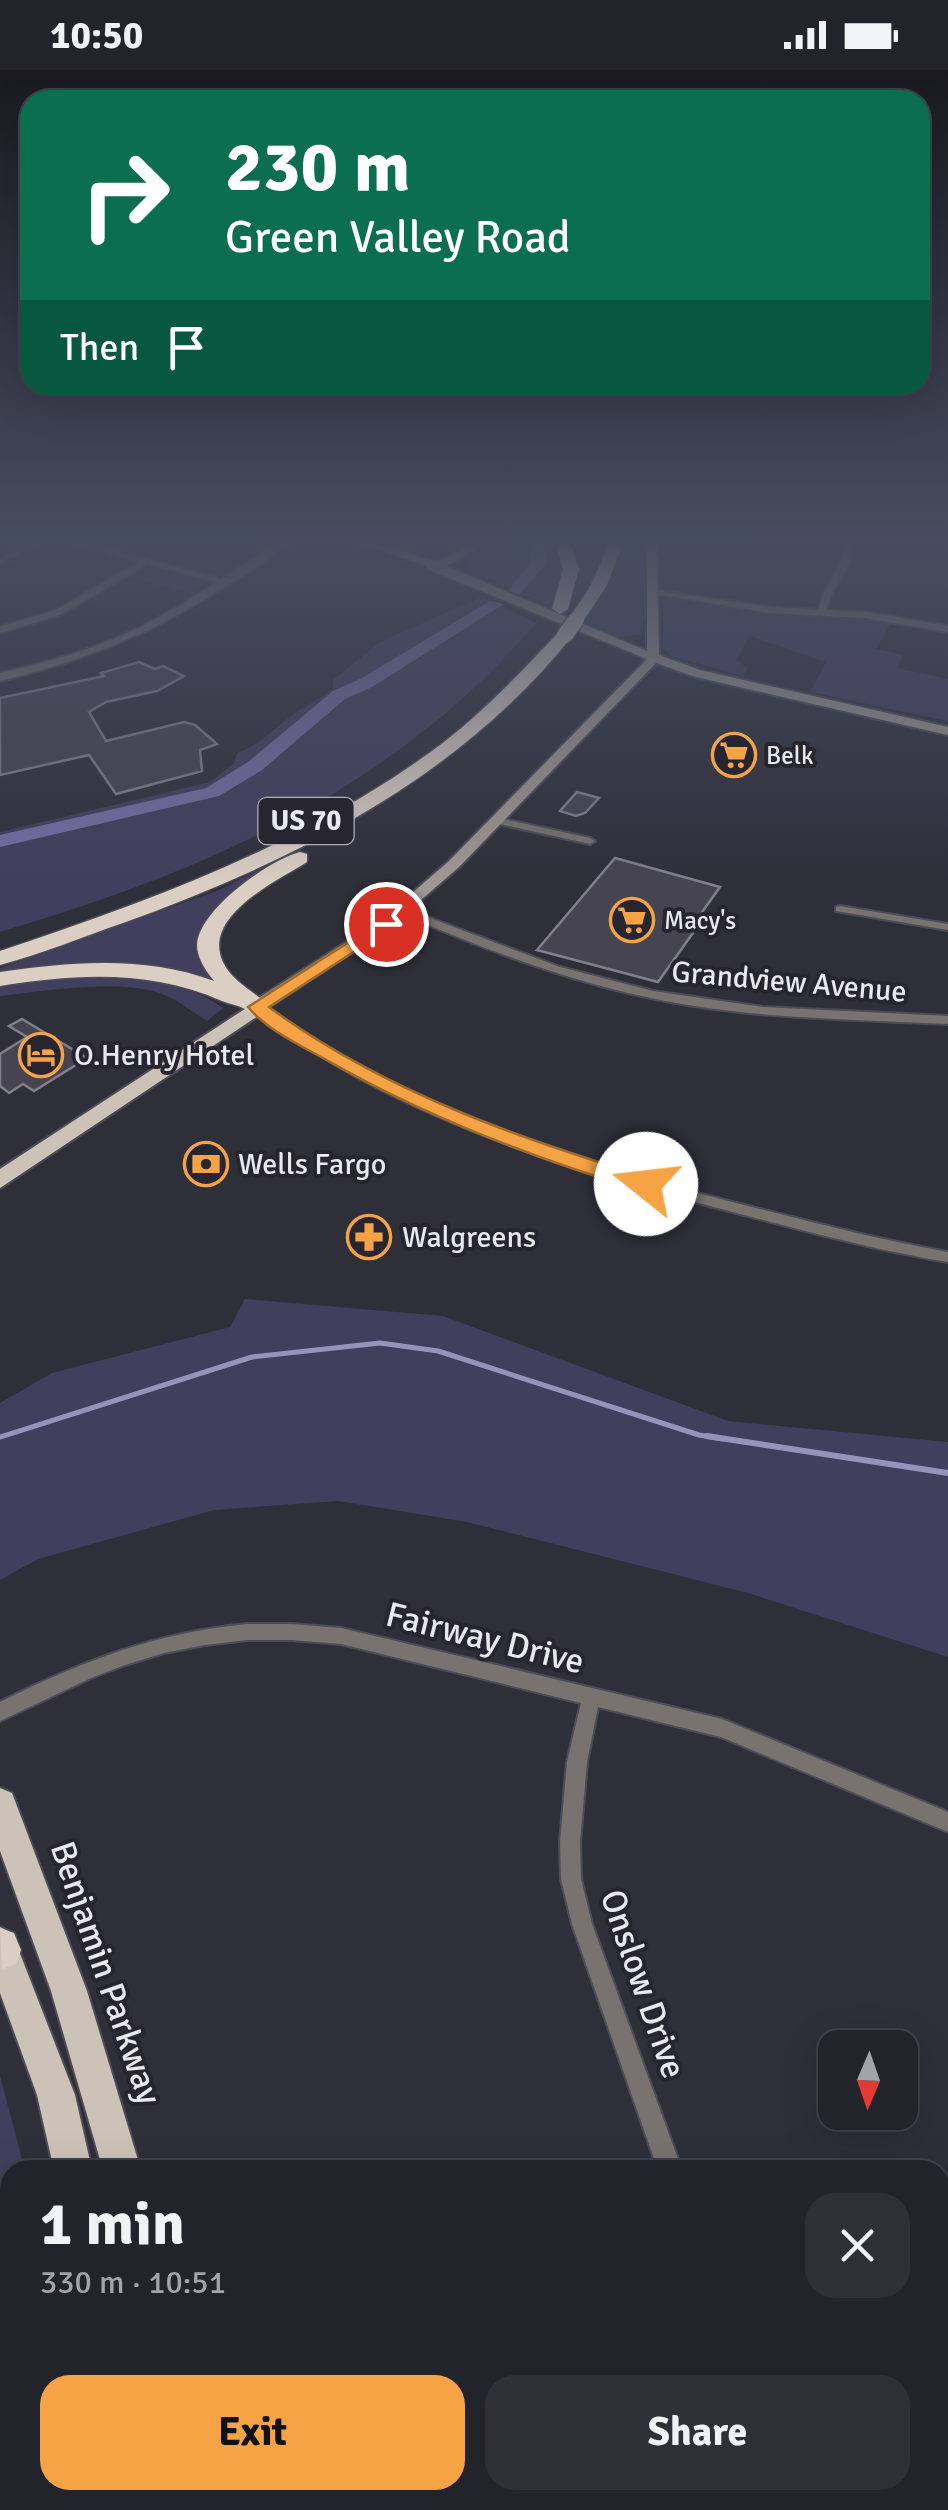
<!DOCTYPE html>
<html lang="en">
<head>
<meta charset="utf-8">
<style>
  :root { --surface:#23232c; --page:#2f2f38; --text:#f1f3f6; --muted:#a3a4a9; --line:#404048; --accent:#f5a345 }
  body { margin:0; font-family:Signika,sans-serif; background:var(--page); color:var(--text); height:100vh; display:flex; flex-direction:column; font-size:38px; white-space:nowrap }
  * { box-sizing:border-box; margin:0 }
  p { font-size:32px; color:var(--muted) }
  .icon { flex:none; width:55px; height:55px; fill:none; stroke:currentColor; stroke-width:2; stroke-linecap:round; stroke-linejoin:round }
  .map { position:relative; flex:1; overflow:hidden }
  .side { position:absolute; left:0px; top:2090px; width:950px; height:350px; display:flex; flex-direction:column; background:var(--surface); border-radius:30px 30px 0 0; box-shadow:0 10px 40px #0002,0 0 0 2px var(--line) }
  .side>* { flex:none }
  .top-card { position:absolute; left:20px; top:20px; width:910px; height:305px; border-radius:30px; box-shadow:0 10px 40px #0002,0 0 0 2px var(--line); background:#0b6e4f; color:#fff; overflow:hidden }
  .needle { width:65px; rotate:182deg }
  .controls { position:absolute; left:818px; top:1960px; display:grid; gap:20px }
  .controls a { display:grid; place-items:center; width:100px; height:100px; border-radius:20px; background:var(--surface); box-shadow:0 10px 40px #0002,0 0 0 2px var(--line); font-size:50px }
  .pin { position:absolute; display:grid; place-items:center; width:85px; height:85px; color:#fff; margin:-42px; border:5px solid #fff; border-radius:50%; box-shadow:0 2px 10px #0007 }
  .me { position:absolute; width:110px; margin:-55px; rotate:286deg; stroke-linejoin:round; filter:drop-shadow(0 0 8px #0008) }
  .turn { display:flex; align-items:center; gap:35px; height:210px; padding:0 40px; font-size:45px }
  .turn .icon { width:130px; height:130px; stroke-width:2.5 }
  .turn b { display:block; font-size:70px; line-height:85px }
  .then { display:flex; align-items:center; height:95px; padding:0 40px; background:#0003; gap:20px; font-size:38px }
  .round { display:grid; place-items:center; flex:none; width:105px; height:105px; border-radius:30px; background:var(--page) }
  .head { display:flex; align-items:center; justify-content:space-between; height:170px; padding:0 40px }
  h1 { font-size:60px; font-weight:700; line-height:75px }
  .action { display:flex; gap:20px; margin-top:auto; padding:20px 40px }
  .action a { flex:1; height:115px; border-radius:30px; background:var(--accent); color:#111; font-size:40px; font-weight:700; line-height:115px; text-align:center }
  .action a+a { background:var(--page); color:var(--text) }
  .status { display:flex; justify-content:space-between; align-items:center; height:70px; padding:0 50px; background:var(--surface); direction:ltr }
  .status svg { height:28px; fill:currentColor }
  .map>svg:first-child { display:block }
  .green { fill:#413f5d }
  .lines { fill:none; stroke-linecap:round; stroke-linejoin:round }
  .stream-far1 { stroke:#9693bb; stroke-width:5 }
  .stream { stroke:#9693bb; stroke-width:6 }
  .river { fill:#736ea4; fill-rule:evenodd }
  .building { fill:#454450; stroke:#807f8c; stroke-width:2.5 }
  .minor-casing { stroke:#4d4d57; stroke-width:4 }
  .tertiary-casing { stroke:#4d4d57; stroke-width:4 }
  .secondary-casing { stroke:#4d4d57; stroke-width:4 }
  .trunk-casing { stroke:#4d4d57; stroke-width:4 }
  .motorway-casing { stroke:#4d4d57; stroke-width:3 }
  .minor { fill:#78736f; fill-rule:evenodd }
  .tertiary { fill:#78736f; fill-rule:evenodd }
  .secondary { fill:#a09891; fill-rule:evenodd }
  .trunk { fill:#cdc2b8; fill-rule:evenodd }
  .motorway { fill:#dbcfc4; fill-rule:evenodd }
  .motorway-bridge-casing { stroke:#4d4d57; stroke-width:19; stroke-linecap:butt }
  .motorway-bridge { stroke:#dbcfc4; stroke-width:16 }
  .route { fill:#f5a345; stroke:#9f6a2d; stroke-width:2.5 }
  .labels { text-anchor:middle; dominant-baseline:central; stroke-width:8; stroke-linejoin:round; paint-order:stroke }
  .far-poi-label { font-size:25px; fill:#e9e9f0; stroke:#262530; text-anchor:start }
  .shield { fill:#262530; stroke:#aeaeb6; stroke-width:2.5 }
  .shield-label { font-size:28px; font-weight:bold; fill:#e9e9f0 }
  .street-label { font-size:30px; fill:#e9e9f0; stroke:#262530 }
  .poi-label { font-size:30px; fill:#e9e9f0; stroke:#262530; text-anchor:start }
  .near-street-label { font-size:35px; fill:#e9e9f0; stroke:#262530 }
</style>
</head>
<body>
<div class="status"><b>10:50</b><svg viewBox="0 0 49 12"><path d="M0 12V9h3v3zM5 12V6h3v6zM10 12V3h3v9zM15 12V0h3v12zM26 1h20v11H26zM47 4h2v5h-2z"/></svg></div>
<div class="map">
<svg width="948" height="2440" viewBox="0 0 948 2440">
  <rect width="100%" height="100%" fill="#2f2f3a"/>
  <g class="green">
    <path d="M493,473H556C569,495 563,516 549,536L465,498L466,489Z"/>
    <path d="M625,473H645L646,543L641,564L619,567L584,552L612,509Z"/>
    <path d="M151,498L206,511V514L192,523L129,507Z"/>
    <path d="M482,527L536,553C393,720 207,801 0,862V762L210,712L234,693L237,683C263,674 276,656 298,641C311,632 322,629 333,618V610L380,572Z"/>
    <path d="M667,528L751,541L892,551L876,579L903,585L897,598L948,609V651L810,622L826,592L750,566L736,590L748,598L743,606L671,586L663,578V530Z"/>
    <path d="M315,770L217,838L200,867L227,919L190,907L0,903V898L219,820Z"/>
    <path d="M73,907C125,908 179,907 223,938L207,951C192,942 176,928 159,923C121,909 41,921 0,926V915Z"/>
    <path d="M245,1229L443,1246L728,1351L948,1372V1587L748,1523L467,1452L338,1431L214,1440L38,1489L0,1510V1333L52,1303L230,1257Z"/>
    <path d="M0,2006L25,2100H10V2430H104L106,2440H0Z"/>
  </g>
  <g class="lines">
    <path class="stream-far1" d="M0,1367L252,1287L380,1273L438,1281L699,1365L723,1369"/>
    <path class="stream" d="M707,1366L948,1403"/>
    <g class="river">
      <path d="M531,473H545L546,494L518,526H508V520L531,493Z"/>
      <path d="M490,531L504,534L372,617L345,629L262,700L219,726L0,777V765L206,718L248,692L333,621L360,609Z"/>
    </g>
  </g>
  <g class="building">
    <path d="M139,592L155,599L163,596L184,606L157,621L106,632L89,642L106,671L184,652L195,655L217,674L200,680L202,701L116,724L89,685L0,705V628L104,606L101,603Z"/>
    <path d="M577,722L599,728L585,743L576,746L560,741Z"/>
    <path d="M615,788L720,817L700,845L705,846L658,912L537,880Z"/>
    <path d="M22,949L87,988L34,1021L23,1014L9,1023L0,1016V984L27,967L9,956Z"/>
  </g>
  <g class="lines">
    <defs>
      <g id="minor">
        <path d="M28,473H39L0,494V489Z"/>
        <path d="M71,473H86L228,511L224,514L147,494L62,544L0,563V557L56,540L139,492Z"/>
        <path d="M844,473H852C854,500 830,515 827,540L865,542L948,556V562L865,548L770,543L649,523L653,520L770,537L819,540C822,515 845,500 844,473Z"/>
        <path d="M499,748L590,768L595,771L590,774L495,753L494,751Z"/>
        <path d="M840,836L948,854V860L836,841V837Z"/>
        <path d="M401,837L560,897L653,921L763,937L948,946V954C849,949 748,949 651,928C563,910 480,877 397,842L395,840Z"/>
        <path d="M257,933C280,943 299,962 321,974C358,997 396,1017 436,1035C531,1078 632,1106 732,1132C804,1150 875,1169 948,1182V1192C875,1180 804,1161 733,1142C608,1110 483,1073 368,1013C328,992 290,966 253,940L251,937Z"/>
        <path d="M247,1554H292L341,1558L722,1649L948,1742V1762L721,1667L598,1637L587,1692L580,1772L581,1809L592,1854L682,2100H658L572,1854L561,1809L560,1772L567,1692L581,1633L341,1574L292,1570H247L205,1575L164,1583L125,1595L91,1608L0,1651V1632C83,1591 154,1563 247,1554Z"/>
        <path d="M775,2430H801L804,2440H778Z"/>
      </g>
      <path id="tertiary" d="M277,473H290C275,486 256,496 239,508C161,559 91,589 0,611V603C45,593 90,581 132,561C183,537 229,503 277,473Z"/>
      <path id="secondary" d="M357,473H375L437,492L475,473H489L446,496L647,581V473H657L659,585L700,600L948,657V665L696,607L656,593L459,797L391,856L263,941H251V933L381,850L449,791L647,589L430,500L425,495Z"/>
      <g id="trunk">
        <path d="M257,931L267,937L264,942L0,1118V1099Z"/>
        <path d="M0,1718L12,1723L87,1921L141,2100H103L51,1921L0,1781Z"/>
        <path d="M0,1857L12,1863L75,2025L92,2100H54L37,2025L0,1923Z"/>
        <path d="M127,2430H171L174,2440H130Z"/>
        <path d="M184,2430H228L230,2440H186Z"/>
      </g>
      <g id="motorway">
        <path d="M556,473H570L579,499L568,539L560,544L552,539L563,499Z"/>
        <path d="M609,473H623L607,515L582,553H570L568,550L591,515Z"/>
        <path d="M559,562L573,565C459,709 292,792 123,853C82,867 42,884 0,895V881C152,830 301,776 432,681C479,647 519,604 559,562Z"/>
        <path d="M300,782L307,784V792C277,811 199,847 224,894C232,910 252,921 265,932L268,937L265,942H249C241,935 232,935 222,931C150,899 75,904 0,916V902C70,892 145,885 214,911C206,901 197,888 197,875C198,840 269,790 300,782Z"/>
        <path d="M0,1858L14,1863L21,1880L16,1894L2,1899Z"/>
      </g>
    </defs>
    <use href="#minor" class="minor-casing"/>
    <use href="#tertiary" class="tertiary-casing"/>
    <use href="#secondary" class="secondary-casing"/>
    <use href="#trunk" class="trunk-casing"/>
    <use href="#motorway" class="motorway-casing"/>
    <use href="#minor" class="minor"/>
    <use href="#tertiary" class="tertiary"/>
    <use href="#secondary" class="secondary"/>
    <use href="#trunk" class="trunk"/>
    <use href="#motorway" class="motorway"/>
    <defs>
      <path id="motorway-bridge" d="M565,565L576,550"/>
    </defs>
    <use href="#motorway-bridge" class="motorway-bridge-casing"/>
    <use href="#motorway-bridge" class="motorway-bridge"/>
  </g>
  <linearGradient id="sky" x2="0" y2="1"><stop stop-color="#1a1a20"/><stop offset="0.58" stop-color="#474d60"/><stop offset="1" stop-color="#474d60" stop-opacity="0"/></linearGradient>
  <rect width="948" height="815" fill="url(#sky)"/>
  <path class="route" d="M386,848L392,850V857L269,937C383,1021 520,1069 654,1109L657,1114L654,1120L646,1122C535,1089 431,1049 330,992C302,976 268,961 248,937Z"/>
  <defs>
    <symbol id="supermarket-ring" viewBox="-11 -11 22 22"><circle r="9.5" fill="#262530" stroke="#f5a345" stroke-width="1.5"/><path d="M-6-5.5h2.5l.6 2H6L4.5 2H-2.5L-4.4-4H-6ZM-1.5 3.2a1.3 1.3 0 1 0 .1 0ZM3 3.2a1.3 1.3 0 1 0 .1 0Z" fill="#f5a345"/></symbol>
    <symbol id="hotel-ring" viewBox="-11 -11 22 22"><circle r="9.5" fill="#262530" stroke="#f5a345" stroke-width="1.5"/><path d="M-6-4.5h1.5V1H6V5H4.5V3h-9V5H-6ZM-4 0a1.8 1.8 0 1 1 3.6 0ZM.5 0V-2.5h3Q6-2.5 6 0Z" fill="#f5a345"/></symbol>
    <symbol id="bank-ring" viewBox="-11 -11 22 22"><circle r="9.5" fill="#262530" stroke="#f5a345" stroke-width="1.5"/><path d="M-6-4H6V4H-6ZM0-2.3a2.3 2.3 0 1 0 0 4.6a2.3 2.3 0 1 0 0-4.6Z" fill="#f5a345"/></symbol>
    <symbol id="pharmacy-ring" viewBox="-11 -11 22 22"><circle r="9.5" fill="#262530" stroke="#f5a345" stroke-width="1.5"/><path d="M-2-6h4v4h4v4h-4v4h-4v-4h-4v-4h4Z" fill="#f5a345"/></symbol>
  </defs>
  <g fill-rule="evenodd">
    <use href="#supermarket-ring" x="709" y="660" width="50" height="50"/>
    <use href="#supermarket-ring" x="607" y="825" width="50" height="50"/>
    <use href="#hotel-ring" x="16" y="960" width="50" height="50"/>
    <use href="#bank-ring" x="181" y="1069" width="50" height="50"/>
    <use href="#pharmacy-ring" x="344" y="1142" width="50" height="50"/>
  </g>
  <g class="labels">
    <g class="far-poi-label">
      <text x="766" y="685">Belk</text>
      <text x="664" y="850">Macy's</text>
    </g>
    <rect class="shield" x="258.5" y="728" width="95" height="46" rx="8"/>
    <g class="shield-label">
      <text x="306" y="751">US 70</text>
    </g>
    <g class="street-label">
      <text transform="translate(789 912) rotate(5)">Grandview Avenue</text>
    </g>
    <g class="poi-label">
      <text x="74" y="985">O.Henry Hotel</text>
      <text x="238" y="1094">Wells Fargo</text>
      <text x="402" y="1167">Walgreens</text>
    </g>
    <g class="near-street-label">
      <text transform="translate(485 1568) rotate(14)">Fairway Drive</text>
      <text transform="translate(106 1903) rotate(71)">Benjamin Parkway</text>
      <text transform="translate(643 1914) rotate(71)">Onslow Drive</text>
    </g>
  </g>
</svg>
<div class="controls">
<a><svg class="needle" viewBox="-14 -14 28 28"><path d="M0-13l5 13h-10z" fill="#e53935"/><path d="M0 13l5-13h-10z" fill="#a3a4a9"/></svg></a>
</div>
<div class="pin" style="left:386px;top:854px;background:#d93025"><svg class="icon" aria-label="arrive" viewBox="0 0 24 24"><path d="M6 21V4h12l-3 4 3 4H6"/></svg></div>
<svg class="me" style="left:646px;top:1114px" viewBox="-20 -20 40 40"><circle r="19" fill="#fff"/><path d="M0-13L10 11 0 6-10 11z" fill="#f5a345"/></svg>
<div class="top-card">
<div class="turn"><svg class="icon" aria-label="right" viewBox="0 0 24 24"><path d="M7 20v-9h11M14 6l5 5-5 5"/></svg><div><b>230 m</b>Green Valley Road</div></div>
<div class="then">Then<svg class="icon" aria-label="arrive" viewBox="0 0 24 24"><path d="M6 21V4h12l-3 4 3 4H6"/></svg></div>
</div>
<section class="side">
<div class="head"><div><h1>1 min</h1><p>330 m · 10:51</p></div><a class="round"><svg class="icon" aria-label="close" viewBox="0 0 24 24"><path d="M6 6l12 12M18 6L6 18"/></svg></a></div>
<div class="action"><a>Exit</a><a>Share</a></div>
</section>
</div>
</body>
</html>
